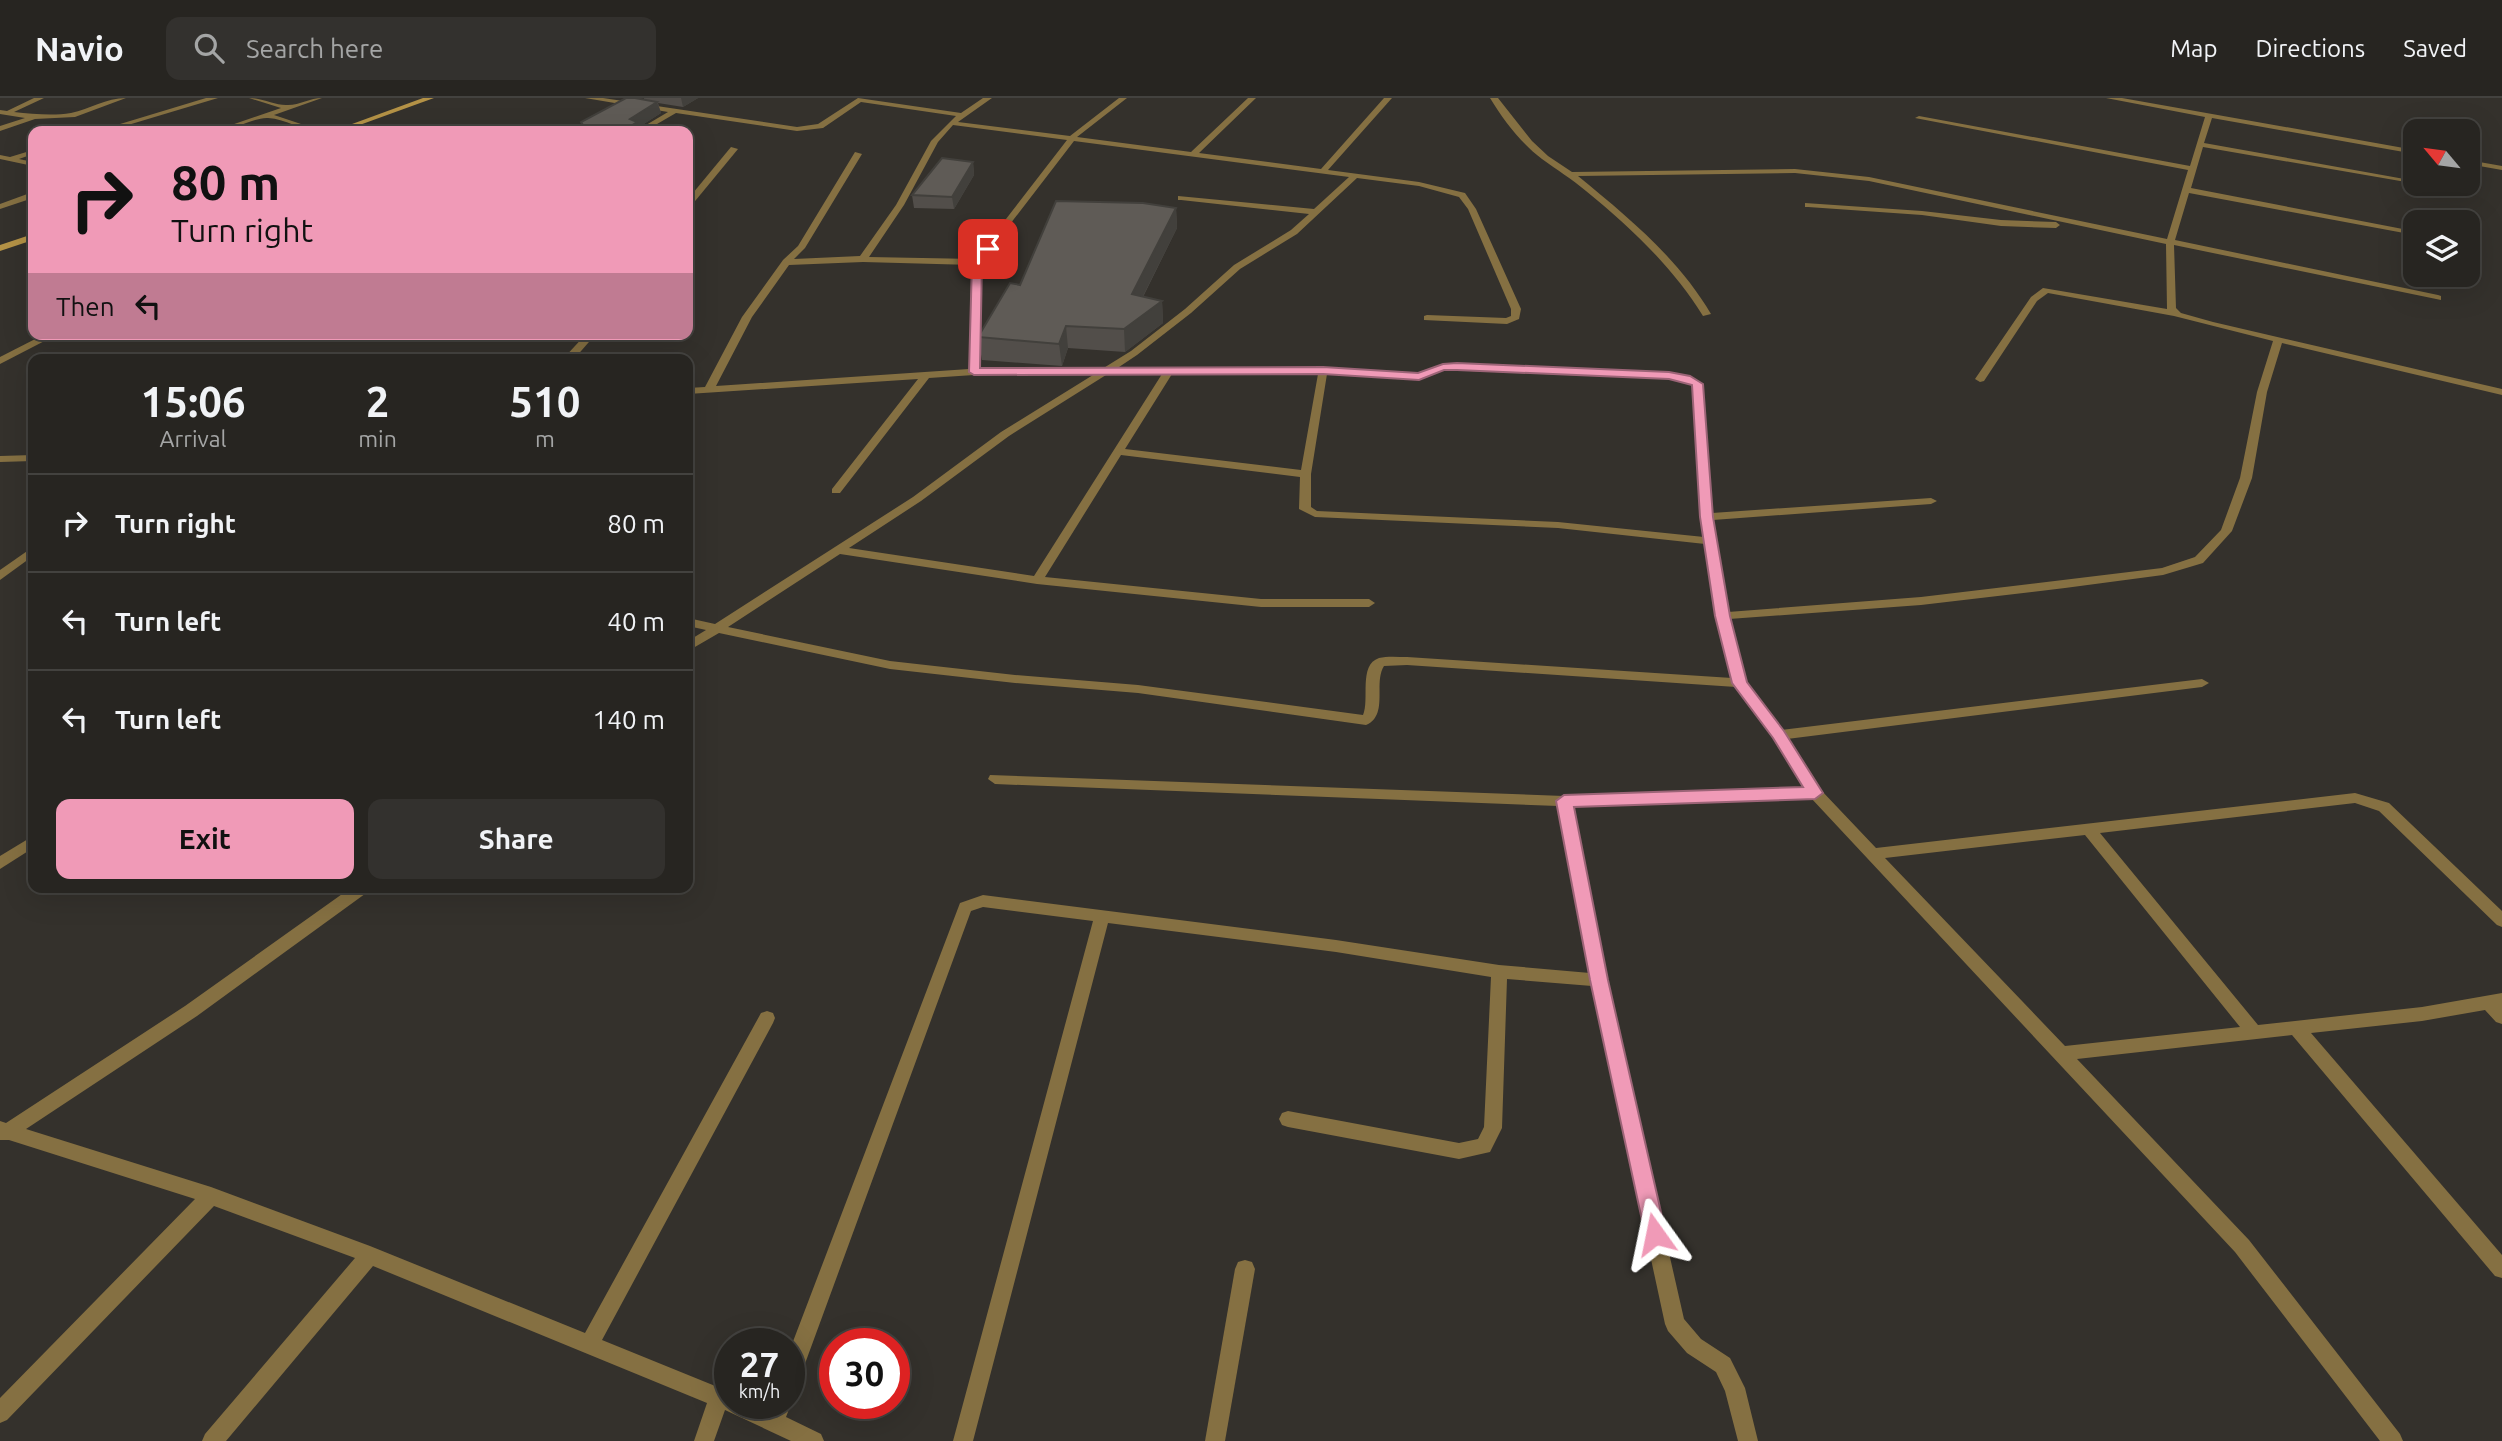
<!DOCTYPE html>
<html lang="en">
<head>
<meta charset="utf-8">
<style>
  :root { --surface:#272521; --page:#33312e; --text:#f1f3f6; --muted:#a4a5a5; --line:#43423f; --accent:#f09ab7 }
  body { margin:0; font-family:Ubuntu,sans-serif; background:var(--page); color:var(--text); height:100vh; display:flex; flex-direction:column; font-size:26px; white-space:nowrap }
  * { box-sizing:border-box; margin:0 }
  p { font-size:23px; color:var(--muted) }
  .icon { flex:none; width:38px; height:38px; fill:none; stroke:currentColor; stroke-width:2; stroke-linecap:round; stroke-linejoin:round }
  .map { position:relative; flex:1; overflow:hidden }
  .panel { position:absolute; left:28px; top:256px; width:665px; height:539px; display:flex; flex-direction:column; background:var(--surface); border-radius:14px; box-shadow:0 7px 28px #0002,0 0 0 2px var(--line) }
  .panel>* { flex:none }
  .banner { position:absolute; left:28px; top:28px; width:665px; height:214px; border-radius:14px; box-shadow:0 7px 28px #0002,0 0 0 2px var(--line); background:#f09ab7; color:#111; overflow:hidden }
  .needle { width:46px; rotate:299deg }
  .fabs { position:absolute; left:2403px; top:21px; display:grid; gap:14px }
  .fabs a { display:grid; place-items:center; width:77px; height:77px; border-radius:14px; background:var(--surface); box-shadow:0 7px 28px #0002,0 0 0 2px var(--line); font-size:35px }
  .speed { position:absolute; left:714px; top:1230px; display:flex; gap:14px; font-size:35px; font-weight:700; text-align:center }
  .speed>* { display:grid; place-content:center; width:91px; height:91px; border-radius:50%; background:var(--surface); box-shadow:0 7px 28px #0002,0 0 0 2px var(--line); line-height:1 }
  .speed small { font-size:18px; font-weight:400 }
  .speed .limit { border:10px solid #d22; background:#fff; color:#111 }
  .pin { position:absolute; display:grid; place-items:center; width:60px; height:60px; color:#fff; margin:-30px; border-radius:14px; box-shadow:0 4px 10px #0006 }
  .me { position:absolute; width:77px; margin:-38px; rotate:348deg; stroke-linejoin:round; filter:drop-shadow(0 0 5px #0008) }
  .turn { display:flex; align-items:center; gap:24px; height:147px; padding:0 28px; font-size:32px }
  .turn .icon { width:91px; height:91px; stroke-width:2.5 }
  .turn b { display:block; font-size:49px; line-height:60px }
  .then { display:flex; align-items:center; height:66px; padding:0 28px; background:#0003; gap:14px; font-size:26px }
  .eta { display:flex; justify-content:space-evenly; align-items:center; height:119px; text-align:center }
  .eta b { font-size:42px; font-weight:600; line-height:49px }
  .action { display:flex; gap:14px; margin-top:auto; padding:14px 28px }
  .action a { flex:1; height:80px; border-radius:14px; background:var(--accent); color:#111; font-size:28px; font-weight:600; line-height:80px; text-align:center }
  .action a+a { background:var(--page); color:var(--text) }
  ul { padding:0; list-style:none }
  li { display:flex; align-items:center; gap:21px; height:98px; padding:0 28px; border-top:2px solid var(--line) }
  li div { flex:1 }
  li b { display:block; font-size:26px }
  li em { font-style:normal }
  header { display:flex; align-items:center; gap:42px; box-sizing:border-box; height:98px; padding:0 35px; background:var(--surface); border-bottom:2px solid var(--line) }
  header strong { font-size:33px }
  nav { display:flex; gap:38px; margin-inline-start:auto; font-size:24px }
  .search { width:490px; height:63px; background:var(--page); display:flex; align-items:center; gap:18px; box-sizing:border-box; padding:0 24px; border-radius:14px; color:var(--muted); font-size:26px }
  .map>svg:first-child { display:block }
  .lines { fill:none; stroke-linecap:round; stroke-linejoin:round }
  .street { fill:#857042; fill-rule:evenodd }
  .secondary { fill:#b49246; fill-rule:evenodd }
  .wall { fill:#524e4a }
  .shaded-wall { fill:#42403c }
  .building { fill:#5f5b56; stroke:#42403c; stroke-width:2 }
  .route { fill:#f09ab7; stroke:#9c6477; stroke-width:2 }
</style>
</head>
<body>
<header>
<strong>Navio</strong>
<div class="search"><svg class="icon" aria-label="search" viewBox="0 0 24 24"><circle cx="10" cy="10" r="6"/><path d="M15 15l6 6"/></svg>Search here</div>
<nav><a>Map</a><a>Directions</a><a>Saved</a></nav>
</header>
<div class="map">
<svg width="2502" height="1343" viewBox="0 0 2502 1343">
  <rect width="100%" height="100%" fill="#34312c"/>
  <g class="lines">
    <g class="street">
      <path d="M34,0H44L14,14C33,16 53,18 71,15C90,11 106,0 126,0L75,19L35,21L0,33V28L25,20L0,16V12L7,13Z"/>
      <path d="M206,0H218L108,33H97Z"/>
      <path d="M249,0C263,0 276,8 288,7C300,7 310,0 322,0L274,17L322,33C303,34 287,21 268,20C254,19 233,33 214,33L281,10Z"/>
      <path d="M585,0H603L797,29L818,26L858,0L961,15L983,0H992L958,24L1070,38L1119,0H1127L1077,39L1191,54L1248,0H1256L1199,55L1321,71L1384,0H1392L1328,72L1419,84L1465,95L1476,111L1521,211L1519,221L1507,226L1424,222V218L1427,217L1506,220L1511,218V211L1468,111L1459,99L1419,88L1357,80L1297,136L1240,171L1191,215L1137,257L1116,271L1323,270L1418,275L1443,266H1457L1686,277L1703,286L1712,415L1931,400L1937,403L1931,406L1713,422L1728,514L1921,499L2162,470L2195,459L2221,432L2240,380L2257,294L2273,243L2174,218L2048,195L2037,203L1984,283L1980,284L1975,281L2031,199L2043,190L2167,211L2166,146L1869,83L1795,75L1578,78C1628,119 1678,160 1711,216L1703,218C1672,168 1631,130 1586,93C1572,81 1557,72 1542,61C1521,45 1504,23 1490,0H1498L1532,43L1548,58L1572,74L1795,71L1869,79L2167,141L2188,72L1915,20L1919,18L2190,68L2205,19L2106,0H2122L2415,52V56L2212,20L2204,45L2410,82L2406,84L2203,49L2191,90L2408,132L2404,135L2189,95L2175,142L2438,197L2441,198V202L2174,147L2176,210L2181,215L2213,224L2502,291V297L2282,245L2267,294L2252,380L2232,433L2203,465L2163,477L2065,490L1921,507L1729,521L1746,584L1781,632L2202,581L2209,585L2202,589L1787,641L1820,691L1876,750L2355,695L2389,705L2502,813V829L2497,827L2379,713L2355,705L2100,735L2258,927L2422,909L2502,895V926L2496,924L2485,912L2422,923L2311,935L2502,1157V1180L2495,1178L2292,937L2077,961L2249,1142L2400,1336L2403,1343H2380L2235,1154L1811,700L1572,708L1607,882L1684,1221L1701,1241L1730,1260L1745,1290L1758,1343H1738L1725,1293L1716,1274L1687,1255L1668,1233L1665,1226L1592,888L1507,881L1502,1030L1490,1054L1459,1061L1288,1029L1282,1027L1279,1021L1282,1015L1288,1013L1459,1045L1478,1041L1484,1029L1491,879L1336,854L1108,825L973,1343H953L1093,823L983,809L971,813L799,1282L796,1289L789,1292V1254L960,805L983,797L1336,842L1499,867L1590,875L1558,708L995,686L988,681L990,677L1564,698L1805,690L1773,640L1736,589L1407,567L1384,568C1373,585 1389,617 1366,627L1138,595L1015,585L890,571L719,535L688,553V543L706,532L688,528V520L715,526L913,399L1001,334L1093,277H974L929,280L840,395H832V391L918,281L688,296V290L705,289L742,219L783,162L798,148L855,54L862,56L805,150L794,161L860,158L896,107L931,43L956,18L861,4L823,30L797,33L676,15L645,33H636L668,14ZM953,27L1067,42L975,161L869,159L904,107L938,44ZM1074,43L1349,79L1314,111L1178,98V102H1181L1309,116L1291,132L1234,167L1185,211L1131,253L1102,271H979L981,164ZM863,164L973,167L969,271L716,288L752,219L789,167ZM1444,272L1669,281L1684,283L1693,287L1704,439L1558,424L1317,413L1311,409V376L1327,276L1419,281ZM1162,276L1034,478L849,450L921,403L1009,338L1106,277ZM1172,276H1318L1301,372L1125,351ZM1121,357L1300,379L1299,411L1315,419L1558,430L1705,446L1716,518L1732,580L1407,559C1398,559 1387,558 1379,560C1358,567 1370,602 1363,617L1138,587L1015,577L890,563L728,529L840,456L1037,486L1261,509H1369L1375,505L1369,501H1261L1045,479ZM2085,737L2240,929L2065,948L1885,760Z"/>
      <path d="M731,49L738,51L691,108H688V101Z"/>
      <path d="M33,52V56L19,61L33,64V68L0,61V57L10,59Z"/>
      <path d="M2468,62L2502,68V72L2468,66Z"/>
      <path d="M30,95H33V100L0,111V106Z"/>
      <path d="M1805,105L1922,113L2001,122L2056,124L2060,127L2056,130L2001,128L1922,117L1808,109H1805Z"/>
      <path d="M45,236H58L0,266V259Z"/>
      <path d="M586,236H596L574,261H563Z"/>
      <path d="M33,357V363L0,364V358Z"/>
      <path d="M33,449V458L0,482V472Z"/>
      <path d="M33,738V750L0,771V758Z"/>
      <path d="M352,789H371L369,793L197,918L26,1031L211,1089L370,1148L585,1235L761,915L767,913L773,915L775,920L773,925L602,1242L730,1294V1306H755L768,1312L771,1306H789V1301L791,1306L786,1319L821,1336L824,1343H791L725,1312L714,1343H694L707,1305L373,1168L226,1343H202L205,1336L355,1160L214,1108L7,1322L0,1325V1300L195,1101L9,1042H0V1023L6,1025L185,908Z"/>
      <path d="M1245,1162L1252,1164L1255,1171L1225,1343H1205L1235,1171L1238,1164Z"/>
    </g>
    <g class="secondary">
      <path d="M423,0H434L343,33H333Z"/>
      <path d="M33,136V142L0,153V147Z"/>
    </g>
  </g>
  <g class="wall">
    <path d="M644,0H698L683,9L658,5L661,15L639,29L582,28L581,24L644,2Z"/>
    <path d="M973,64L974,77L954,111L914,110L912,97Z"/>
    <path d="M1176,110L1177,130L1143,199L1162,203L1163,225L1125,254L1068,250L1062,268L982,262L978,239L1020,187Z"/>
  </g>
  <g class="shaded-wall">
    <path d="M681,0H698L683,9Z"/>
    <path d="M657,4L661,15L639,29L640,33H623L630,21Z"/>
    <path d="M973,64L974,77L954,111L952,99Z"/>
    <path d="M1176,110L1177,130L1133,218L1132,196Z"/>
    <path d="M1162,203L1163,225L1125,254L1124,231Z"/>
    <path d="M1066,228L1068,250L1062,268L1059,246Z"/>
  </g>
  <g class="building">
    <path d="M626,0H635L657,4L630,21L637,24L623,33H575L583,27L581,24Z"/>
    <path d="M942,60L973,64L952,99L912,97Z"/>
    <path d="M1056,103L1143,105L1176,110L1132,196L1162,203L1124,231L1066,228L1059,246L978,239L1010,185L1020,187Z"/>
  </g>
  <path class="route" d="M988,148L993,151L982,164L980,270L1323,269L1418,275L1443,266L1457,265L1669,274L1690,278L1703,286L1713,419L1730,518L1747,584L1784,633L1823,695L1815,701L1574,709L1608,882L1666,1136L1663,1144L1655,1147L1648,1144L1645,1136L1590,882L1556,703L1564,697L1803,689L1773,640L1732,585L1715,518L1700,419L1692,287L1669,281L1457,272H1444L1419,282L1323,276L974,277L969,274L972,164Z"/>
</svg>
<div class="fabs">
<a><svg class="needle" viewBox="-14 -14 28 28"><path d="M0-13l5 13h-10z" fill="#e53935"/><path d="M0 13l5-13h-10z" fill="#a4a5a5"/></svg></a>
<a><svg class="icon" aria-label="layers" viewBox="0 0 24 24"><path d="M12 4l9 5-9 5-9-5zM3 14l9 5 9-5"/></svg></a>
</div>
<div class="speed"><div>27<small>km/h</small></div><div class="limit">30</div></div>
<div class="pin" style="left:988px;top:151px;background:#d93025"><svg class="icon" aria-label="arrive" viewBox="0 0 24 24"><path d="M6 21V4h12l-3 4 3 4H6"/></svg></div>
<svg class="me" style="left:1655px;top:1136px" viewBox="-20 -20 40 40"><path d="M0-17L14 15 0 8-14 15z" fill="#f09ab7" stroke="#fff" stroke-width="4"/></svg>
<div class="banner">
<div class="turn"><svg class="icon" aria-label="right" viewBox="0 0 24 24"><path d="M7 20v-9h11M14 6l5 5-5 5"/></svg><div><b>80 m</b>Turn right</div></div>
<div class="then">Then<svg class="icon" aria-label="left" viewBox="0 0 24 24"><path d="M17 20v-9H6M10 6l-5 5 5 5"/></svg></div>
</div>
<section class="panel">
<div class="eta">
<div><b>15:06</b><p>Arrival</p></div>
<div><b>2</b><p>min</p></div>
<div><b>510</b><p>m</p></div>
</div>
<ul>
<li><svg class="icon" aria-label="right" viewBox="0 0 24 24"><path d="M7 20v-9h11M14 6l5 5-5 5"/></svg><div><b>Turn right</b></div><em>80 m</em></li>
<li><svg class="icon" aria-label="left" viewBox="0 0 24 24"><path d="M17 20v-9H6M10 6l-5 5 5 5"/></svg><div><b>Turn left</b></div><em>40 m</em></li>
<li><svg class="icon" aria-label="left" viewBox="0 0 24 24"><path d="M17 20v-9H6M10 6l-5 5 5 5"/></svg><div><b>Turn left</b></div><em>140 m</em></li>
</ul>
<div class="action"><a>Exit</a><a>Share</a></div>
</section>
</div>
</body>
</html>
